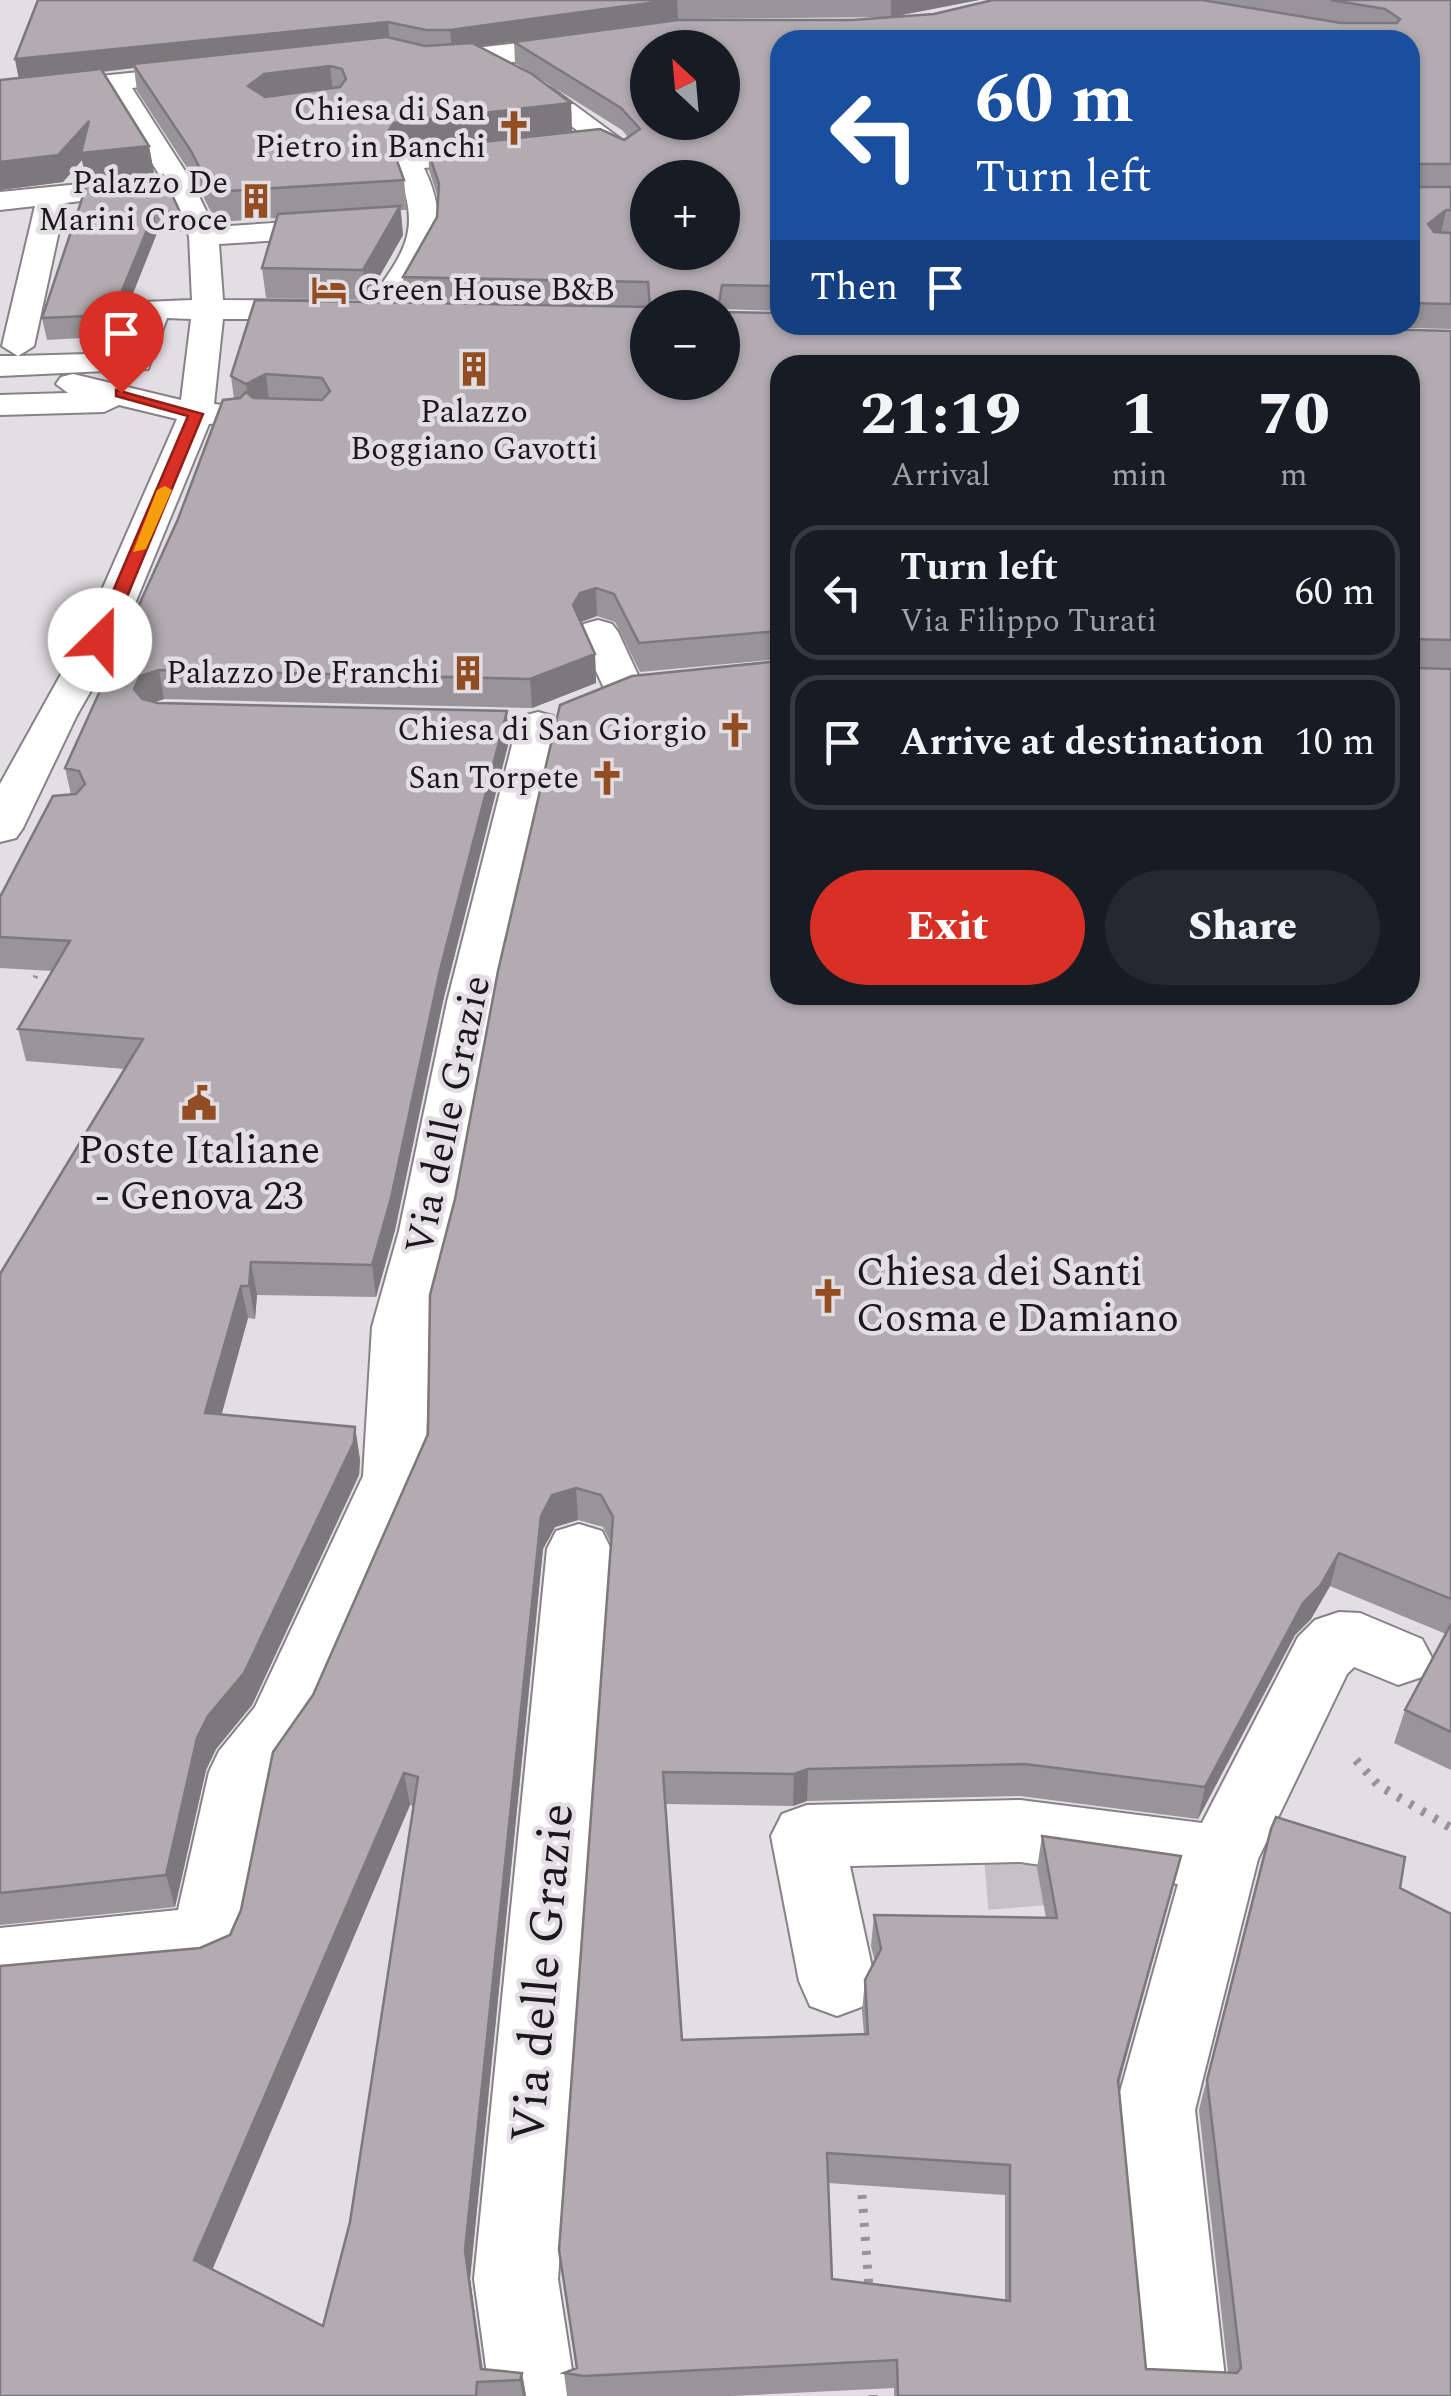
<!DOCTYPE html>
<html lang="en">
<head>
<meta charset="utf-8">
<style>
  :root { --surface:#171b24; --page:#242831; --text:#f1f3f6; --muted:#9ea1a6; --line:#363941; --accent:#d93025 }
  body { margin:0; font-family:Spectral,serif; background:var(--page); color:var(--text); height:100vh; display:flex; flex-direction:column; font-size:38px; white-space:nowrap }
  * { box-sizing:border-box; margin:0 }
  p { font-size:32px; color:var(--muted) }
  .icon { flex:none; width:55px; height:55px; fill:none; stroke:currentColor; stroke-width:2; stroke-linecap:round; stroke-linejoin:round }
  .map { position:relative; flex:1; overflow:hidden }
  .side { position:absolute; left:770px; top:355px; width:650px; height:650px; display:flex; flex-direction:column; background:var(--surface); border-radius:30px; box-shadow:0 2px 8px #0004 }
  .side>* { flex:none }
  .guide { position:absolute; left:770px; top:30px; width:650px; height:305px; border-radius:30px; box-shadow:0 2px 8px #0004; background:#1a4fa0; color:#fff; overflow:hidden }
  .needle { width:65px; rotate:334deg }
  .tools { position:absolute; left:630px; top:30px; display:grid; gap:20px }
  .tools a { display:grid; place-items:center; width:110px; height:110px; border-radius:50%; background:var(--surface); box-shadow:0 2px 8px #0004; font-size:50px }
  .pin { position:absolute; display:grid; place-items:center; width:85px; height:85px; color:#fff; margin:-102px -42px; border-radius:50% 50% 50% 0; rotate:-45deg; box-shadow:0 0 10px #0007 }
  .pin .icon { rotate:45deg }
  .me { position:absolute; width:110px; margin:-55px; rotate:23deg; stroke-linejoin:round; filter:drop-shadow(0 0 8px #0008) }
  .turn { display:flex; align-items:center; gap:35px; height:210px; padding:0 40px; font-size:45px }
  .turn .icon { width:130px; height:130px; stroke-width:2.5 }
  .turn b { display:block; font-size:70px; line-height:85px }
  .then { display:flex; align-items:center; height:95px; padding:0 40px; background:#0003; gap:20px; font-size:38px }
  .eta { display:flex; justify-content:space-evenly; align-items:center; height:170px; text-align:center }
  .eta b { font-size:60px; font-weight:800; line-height:70px }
  .button { display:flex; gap:20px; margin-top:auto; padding:20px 40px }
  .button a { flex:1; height:115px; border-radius:60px; background:var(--accent); color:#fff; font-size:40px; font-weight:800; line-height:115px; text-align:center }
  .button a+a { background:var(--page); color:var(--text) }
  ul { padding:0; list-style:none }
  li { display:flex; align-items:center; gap:30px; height:135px; margin:0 20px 15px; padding:0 20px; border:5px solid var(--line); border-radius:30px }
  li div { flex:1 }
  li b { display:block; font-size:38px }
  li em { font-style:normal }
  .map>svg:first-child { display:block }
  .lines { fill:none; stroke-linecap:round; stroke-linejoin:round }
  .minor-tunnel { stroke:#c5c0c6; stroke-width:76; stroke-dasharray:76 38; stroke-linecap:butt }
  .minor-casing { stroke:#868287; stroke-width:4 }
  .path-far1 { stroke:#979498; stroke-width:5; stroke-dasharray:2.5 6; stroke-linecap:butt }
  .path { stroke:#979498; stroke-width:9; stroke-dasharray:4 10; stroke-linecap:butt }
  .minor { fill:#fff; fill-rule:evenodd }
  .wall { fill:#999497; fill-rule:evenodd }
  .shaded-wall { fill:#7d787b }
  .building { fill:#b2acb0; stroke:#7d787b; stroke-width:2.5; fill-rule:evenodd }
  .route { fill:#d93025; stroke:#8d1f18; stroke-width:2.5 }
  .slow { fill:#f59e0b }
  .labels { text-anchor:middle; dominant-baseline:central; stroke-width:9; stroke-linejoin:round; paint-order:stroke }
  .far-poi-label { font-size:32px; fill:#19181a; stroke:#e3dee4; text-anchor:end }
  .street-label { font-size:40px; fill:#19181a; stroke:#e3dee4 }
  .poi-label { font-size:40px; fill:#19181a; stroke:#e3dee4 }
  .near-street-label { font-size:48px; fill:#19181a; stroke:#e3dee4 }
</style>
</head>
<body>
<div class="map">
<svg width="1451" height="2396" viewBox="0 0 1451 2396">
  <rect width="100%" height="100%" fill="#e3dee4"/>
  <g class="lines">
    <path class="minor-tunnel" d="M1020,1831L1038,2051L1171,2053"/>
    <defs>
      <g id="minor">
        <path d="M590,35L602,42L599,47C569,54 428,80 411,61L423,54Z"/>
        <path d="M209,65L222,73L218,78L132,88L192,182L214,227L346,218L361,227L346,236L219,244L223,300L325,301L341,310L325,319H223L214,404L243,407L248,414L243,421L209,424L120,640L77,715L23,828L16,838L0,842V784L80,640L177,419L119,405L104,412L0,415V395L68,393L56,384L61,377L73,374L181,400L191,319L167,318L148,369L0,376V356H18L2,346L35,206L0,210V192L160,176L108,91L0,102V86ZM168,190L189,236L192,300L143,302L123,353L18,356L34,346L65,203Z"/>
        <path d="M508,67L553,89L637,151L633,157H613L535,99L499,80L495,75Z"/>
        <path d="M504,145L514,147L518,153L514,159L424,168C456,234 427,264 389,319H367L362,312C404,251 426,234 393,161L397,155Z"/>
        <path d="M598,620L612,624L618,632L645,690L639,699L624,702L609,699L578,632L584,624Z"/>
        <path d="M538,712L553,716L559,725L497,1002L455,1231L430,1327L425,1476L316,1726L277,1783L246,1941L235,1965L209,1975L0,1996V1928L178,1910L209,1772L219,1751L255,1707L363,1476L372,1327L399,1231L447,1002L517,725L523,716Z"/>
        <path d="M579,1524L602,1531L611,1549L558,2279L576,2396H490L474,2279L547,1549L556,1531Z"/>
        <path d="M1339,1612L1360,1613L1422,1639L1432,1658L1422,1677L1398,1685L1354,1667L1347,1674L1258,1859L1195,2110L1227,2396H1141L1115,2110L1178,1884L1020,1862L850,1866L875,1981L864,2006L837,2016L810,2006L799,1981L771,1836L782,1814L807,1805L1020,1800L1202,1823L1298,1637L1315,1620Z"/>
      </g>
    </defs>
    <use href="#minor" class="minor-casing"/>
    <path class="path-far1" d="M35,978L38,970"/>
    <g class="path">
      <path d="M1356,1760L1378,1785L1451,1828"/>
      <path d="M861,2181L869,2288"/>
      <path d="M873,2381V2396"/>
    </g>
    <use href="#minor" class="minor"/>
  </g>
  <g class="wall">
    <path d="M38,0H979L891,17L678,19L479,46L532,74L571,103L572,131L453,145L600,129L624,140L628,137L622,130L515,63L514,42L678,20H852L934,14L993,0H1202L1341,23H1345L1208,0H1451V329L1288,325H1410V40H780V311L722,309V308H648V382H722V312L780,313V325H1219L1451,331V1770L1394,1743L1405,1710L1446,1634L1330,1586L1311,1619L1295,1635L1198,1819L1020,1796L807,1801L793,1806L665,1804L682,2040L864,2034L862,2011L865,1980L875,1962L871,1946L874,1915L1046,1918L1037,1868L1042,1836L1181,1856L1119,2084L1146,2369L1228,2372L1199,2110L1262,1860L1271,1829L1276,1817L1405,1857L1400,1888L1451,1914V2396H894V2388L732,2396H567L564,2373L576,2369L559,2250L611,1543L603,1527L578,1520L555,1527L543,1549L470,2279L483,2369L522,2373L526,2396H0V1966L200,1948L230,1935L241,1910L273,1752L313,1695L428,1434L430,1295L455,1199L498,971L560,705L632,676L780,661V995H1410V365H780V659L640,672L615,622L597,616L581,622L595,654L596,683L532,708L164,699L155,702L507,711L509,741L443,1001L395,1230L376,1297L257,1295L255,1319L248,1318L221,1415L355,1427L360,1460L359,1475L252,1705L216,1749L206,1770L175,1907L0,1925V1274L125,1069L26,1061L18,1029L52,971L0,968V897L53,796L71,795L65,768L178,519L223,400L234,399L231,376L255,300L648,307L405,301L403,277L437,217L438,198L429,170L428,148L397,151L395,154L404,180L407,210H401L403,235L366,300L266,298L262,268L277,218L216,222L195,180L137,91L134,68L103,72L149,146L154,173L86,180L82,160L63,182L0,190V80L19,78L15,59ZM648,48H722V122H648ZM648,178H722V252H648ZM410,1805L413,1806L350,2222L323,2326L212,2270ZM828,2183L1005,2195V2301L832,2279Z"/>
    <path d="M87,184L180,212L183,232L157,233L116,336L47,340L42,318Z"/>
  </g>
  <g class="shaded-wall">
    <path d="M671,0H677L678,19L452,50L450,30Z"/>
    <path d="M891,0H979L891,17Z"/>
    <path d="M388,22L390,42L133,64L134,68L19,80L15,59Z"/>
    <path d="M330,66L333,93L251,114L248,86L264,74Z"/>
    <path d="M571,103L572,131L397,151L389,162L387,133L394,123Z"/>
    <path d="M89,121L149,146L154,173L86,180L82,160L63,182L0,190V162Z"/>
    <path d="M400,206L403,235L366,300L363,270Z"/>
    <path d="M1446,210L1441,233L1423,248L1428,224Z"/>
    <path d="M154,213L157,233L116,336L112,315Z"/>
    <path d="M266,374L269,400L250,410L246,384Z"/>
    <path d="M596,588L597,616L581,622L573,605L580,593Z"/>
    <path d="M595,654L596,683L532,708L530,679Z"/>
    <path d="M159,670L164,699L146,705L134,689L140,676Z"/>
    <path d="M507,711L509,741L443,1001L395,1230L376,1297L372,1265L440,970Z"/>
    <path d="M251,1262L257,1295L255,1319L249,1286Z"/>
    <path d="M241,1286L248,1318L213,1446L205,1413Z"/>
    <path d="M355,1427L360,1460L359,1475L252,1705L216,1749L206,1770L175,1907L166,1875L197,1738Z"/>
    <path d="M576,1488L578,1520L555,1527L543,1549L470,2279L484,2382L465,2250L541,1516L552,1495Z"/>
    <path d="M1339,1553L1330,1586L1311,1619L1295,1635L1198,1819L1205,1787L1303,1603Z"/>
    <path d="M808,1769L807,1801L793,1806L794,1774Z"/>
    <path d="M404,1773L410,1805L204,2289L194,2260Z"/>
    <path d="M1181,1856L1173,1887L1111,2110L1118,2080Z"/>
    <path d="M522,2373L526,2396H523L520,2380Z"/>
  </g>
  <g class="building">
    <path d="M38,0H671L450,30H426L388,22L15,59Z"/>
    <path d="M993,0H1202L1341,23H1397L1400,19L1385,9L1331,0H1451V164H1412V187H1451V210H1446L1428,224L1434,232L1451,233V304L1410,303V40H780V286L722,285L718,308H648V382H722V312L780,313V325H1219L1451,331V640L1414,639V668L1451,669V1599L1339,1553L1320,1586L1303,1603L1205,1787L1025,1764L808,1769L794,1774L663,1772L682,2040L868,2034L865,1980L881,1949L874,1915L1057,1918L1042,1836L1181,1856L1118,2080L1146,2369L1237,2373L1241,2368L1207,2080L1271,1829L1276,1817L1405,1857L1400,1888L1451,1914V2396H898L897,2360L584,2376L564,2373L577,2368L559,2250L613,1517L601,1495L576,1488L552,1495L541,1516L465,2250L481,2369L522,2373L520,2380L477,2382L476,2396H0V1966L200,1948L230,1935L241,1910L273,1752L313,1695L428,1434L430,1295L455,1199L498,971L560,705L632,676L780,661V995H1410V365H780V631L639,643L614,594L596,588L580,593L573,605L595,654L530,679L159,670L140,676L134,689L142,699L158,703L507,711L440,970L391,1198L372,1265L251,1262L249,1286H241L205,1413L355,1427L354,1442L244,1673L208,1716L197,1738L166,1875L0,1893V1274L143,1039L18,1029L70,941L0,937V897L53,796L76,794L85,784L79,771L65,768L178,519L223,400L240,398L246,392L253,398L322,400L330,391L322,378L266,374L246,384L231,376L255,300L650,307L648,282L403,277L437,217L439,184L427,148L600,129L624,140L640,129L621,108L514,42L678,20H852L934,14ZM648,48H722V122H648ZM648,178H722V252H648ZM404,1773L418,1777L350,2222L323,2326L194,2260ZM827,2153L1010,2165V2301L832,2279Z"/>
    <path d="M387,37L425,46L472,43L532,74L571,103L394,123L387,133L404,180L212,192L191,151L133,64ZM330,66L342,69L346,79L340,87L265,97L248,86L264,74Z"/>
    <path d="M101,69L149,146L81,153L89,121L58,155L0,162V80Z"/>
    <path d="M163,175L180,212L154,213L112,315L42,318L87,184Z"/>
    <path d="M400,206L363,270L262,268L278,214Z"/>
    <path d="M1451,1624V1732L1405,1710Z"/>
  </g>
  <path class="route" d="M116,390L203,414L109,640L100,645L92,640L188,416L116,396Z"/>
  <path class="slow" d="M165,486L172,490L146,549L133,552L157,490Z"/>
  <defs>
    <symbol id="church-bare" viewBox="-9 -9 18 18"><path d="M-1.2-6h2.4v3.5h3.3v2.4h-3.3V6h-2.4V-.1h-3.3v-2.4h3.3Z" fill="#924e22" stroke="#e3dee4" stroke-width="2.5" paint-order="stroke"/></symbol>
    <symbol id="building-bare" viewBox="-9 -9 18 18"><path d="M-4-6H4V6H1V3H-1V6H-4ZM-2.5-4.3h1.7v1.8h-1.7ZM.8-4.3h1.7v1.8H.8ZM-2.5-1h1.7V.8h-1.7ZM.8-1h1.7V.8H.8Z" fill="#924e22" stroke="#e3dee4" stroke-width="2.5" paint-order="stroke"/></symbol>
    <symbol id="hotel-bare" viewBox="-9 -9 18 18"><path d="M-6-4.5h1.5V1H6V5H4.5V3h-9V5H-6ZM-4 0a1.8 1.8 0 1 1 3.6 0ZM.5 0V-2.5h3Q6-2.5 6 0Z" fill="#924e22" stroke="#e3dee4" stroke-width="2.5" paint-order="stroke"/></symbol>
    <symbol id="civic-bare" viewBox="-9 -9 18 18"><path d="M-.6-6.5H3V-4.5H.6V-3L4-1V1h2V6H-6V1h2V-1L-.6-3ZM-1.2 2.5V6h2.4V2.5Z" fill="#924e22" stroke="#e3dee4" stroke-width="2.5" paint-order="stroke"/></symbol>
  </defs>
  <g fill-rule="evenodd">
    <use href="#church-bare" x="489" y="103" width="50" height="50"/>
    <use href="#building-bare" x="231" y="176" width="50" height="50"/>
    <use href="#hotel-bare" x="304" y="265" width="50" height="50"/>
    <use href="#building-bare" x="449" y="344" width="50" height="50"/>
    <use href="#building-bare" x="443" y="648" width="50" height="50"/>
    <use href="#church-bare" x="710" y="705" width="50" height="50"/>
    <use href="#church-bare" x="582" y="753" width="50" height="50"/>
    <use href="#civic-bare" x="174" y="1078" width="50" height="50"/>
    <use href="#church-bare" x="803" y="1271" width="50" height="50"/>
  </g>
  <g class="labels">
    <g class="far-poi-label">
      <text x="486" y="110">Chiesa di San<tspan x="486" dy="37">Pietro in Banchi</tspan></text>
      <text x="228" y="183">Palazzo De<tspan x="228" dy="37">Marini Croce</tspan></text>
      <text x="357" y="290" text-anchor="start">Green House B&amp;B</text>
      <text x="474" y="412" text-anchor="middle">Palazzo<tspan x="474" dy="37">Boggiano Gavotti</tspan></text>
      <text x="440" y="673">Palazzo De Franchi</text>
      <text x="707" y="730">Chiesa di San Giorgio</text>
      <text x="579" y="778">San Torpete</text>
    </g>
    <g class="street-label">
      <text transform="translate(449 1115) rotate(-78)">Via delle Grazie</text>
    </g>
    <g class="poi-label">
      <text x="199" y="1151">Poste Italiane<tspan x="199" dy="46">- Genova 23</tspan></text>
      <text x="856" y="1273" text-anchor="start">Chiesa dei Santi<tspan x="856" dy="46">Cosma e Damiano</tspan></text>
    </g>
    <g class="near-street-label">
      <text transform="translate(543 1973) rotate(-85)">Via delle Grazie</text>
    </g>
  </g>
</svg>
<div class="tools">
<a><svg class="needle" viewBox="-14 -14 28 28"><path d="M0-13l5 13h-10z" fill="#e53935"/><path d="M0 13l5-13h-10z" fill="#9ea1a6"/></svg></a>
<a>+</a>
<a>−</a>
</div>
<div class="pin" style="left:121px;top:393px;background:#d93025"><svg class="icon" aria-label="arrive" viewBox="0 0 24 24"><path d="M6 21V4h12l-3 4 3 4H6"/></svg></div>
<svg class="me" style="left:100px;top:640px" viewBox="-20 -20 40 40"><circle r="19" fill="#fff"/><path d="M0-13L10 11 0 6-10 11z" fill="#d93025"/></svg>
<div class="guide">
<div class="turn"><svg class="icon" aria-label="left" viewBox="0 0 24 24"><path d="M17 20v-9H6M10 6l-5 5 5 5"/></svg><div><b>60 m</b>Turn left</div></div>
<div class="then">Then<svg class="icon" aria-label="arrive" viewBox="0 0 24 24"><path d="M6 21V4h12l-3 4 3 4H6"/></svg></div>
</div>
<section class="side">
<div class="eta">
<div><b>21:19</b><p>Arrival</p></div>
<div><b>1</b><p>min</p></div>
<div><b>70</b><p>m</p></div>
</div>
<ul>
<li><svg class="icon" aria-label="left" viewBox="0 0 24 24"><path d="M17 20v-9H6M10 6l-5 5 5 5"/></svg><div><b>Turn left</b><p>Via Filippo Turati</p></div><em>60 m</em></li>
<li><svg class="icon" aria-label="arrive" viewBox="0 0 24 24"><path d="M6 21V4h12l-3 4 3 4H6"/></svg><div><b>Arrive at destination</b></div><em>10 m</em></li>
</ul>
<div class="button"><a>Exit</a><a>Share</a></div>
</section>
</div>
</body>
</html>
